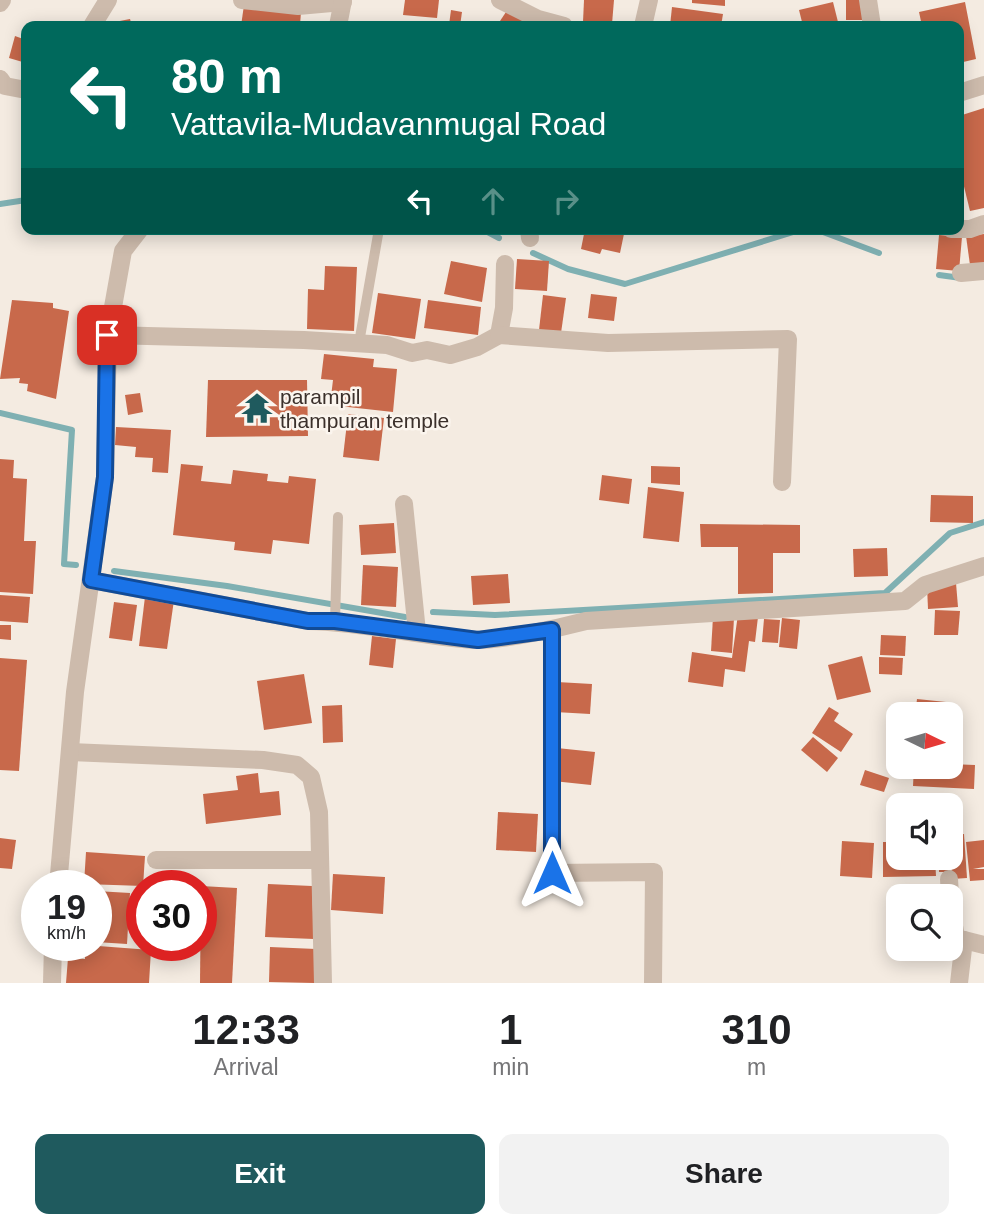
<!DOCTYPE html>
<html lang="en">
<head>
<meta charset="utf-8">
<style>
  :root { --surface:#fff; --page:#f2f2f2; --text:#202124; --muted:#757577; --accent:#1f5a5e }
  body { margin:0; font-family:Helvetica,sans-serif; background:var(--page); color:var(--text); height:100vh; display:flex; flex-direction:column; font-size:26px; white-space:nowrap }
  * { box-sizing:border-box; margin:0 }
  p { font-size:23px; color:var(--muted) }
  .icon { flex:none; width:38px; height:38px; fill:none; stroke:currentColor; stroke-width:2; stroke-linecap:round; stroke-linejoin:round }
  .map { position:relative; height:983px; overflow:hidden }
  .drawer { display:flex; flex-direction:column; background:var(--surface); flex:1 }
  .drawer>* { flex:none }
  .hud { position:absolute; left:21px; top:21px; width:943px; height:214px; border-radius:14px; box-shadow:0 4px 18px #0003; background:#00695c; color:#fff; overflow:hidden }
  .needle { width:46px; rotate:95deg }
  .controls { position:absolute; left:886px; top:702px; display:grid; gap:14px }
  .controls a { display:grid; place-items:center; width:77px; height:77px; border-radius:14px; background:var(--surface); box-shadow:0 4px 18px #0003; font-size:35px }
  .speed { position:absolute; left:21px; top:870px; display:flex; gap:14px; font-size:35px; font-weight:700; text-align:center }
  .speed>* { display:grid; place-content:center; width:91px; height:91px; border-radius:50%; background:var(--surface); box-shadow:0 4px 18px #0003; line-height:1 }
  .speed small { font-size:18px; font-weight:400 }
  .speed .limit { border:10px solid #d22; background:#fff; color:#111 }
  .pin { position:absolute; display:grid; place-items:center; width:60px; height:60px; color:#fff; margin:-30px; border-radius:14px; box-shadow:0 4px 10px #0006 }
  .me { position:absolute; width:77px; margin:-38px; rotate:0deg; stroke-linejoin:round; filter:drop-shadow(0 0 5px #0008) }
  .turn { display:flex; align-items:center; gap:24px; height:147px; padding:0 35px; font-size:32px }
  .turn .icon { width:91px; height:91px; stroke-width:2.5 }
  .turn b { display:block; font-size:49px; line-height:60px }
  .lanes { display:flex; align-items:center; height:66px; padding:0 35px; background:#0003; justify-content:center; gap:35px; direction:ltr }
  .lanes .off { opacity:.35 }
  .eta { display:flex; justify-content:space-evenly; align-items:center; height:119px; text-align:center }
  .eta b { font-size:42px; font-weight:700; line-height:49px }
  .button { display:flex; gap:14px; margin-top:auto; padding:14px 35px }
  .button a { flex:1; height:80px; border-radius:14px; background:var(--accent); color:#fff; font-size:28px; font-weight:700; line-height:80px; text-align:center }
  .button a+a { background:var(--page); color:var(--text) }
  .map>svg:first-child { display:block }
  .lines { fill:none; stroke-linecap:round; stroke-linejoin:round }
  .stream { stroke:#7fb0b2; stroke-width:6 }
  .building { fill:#c8694b }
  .service { stroke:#cdbbac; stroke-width:10 }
  .minor { stroke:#cdbbac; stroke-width:18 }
  .tertiary { stroke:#cdbbac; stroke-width:18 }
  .route-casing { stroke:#114b97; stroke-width:18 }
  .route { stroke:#1a73e8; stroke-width:12 }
  .labels { text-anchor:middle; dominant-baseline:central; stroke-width:5; stroke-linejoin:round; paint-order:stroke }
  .poi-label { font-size:21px; fill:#3b302b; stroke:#fbf5ee; text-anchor:start }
</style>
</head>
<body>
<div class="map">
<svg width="984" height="983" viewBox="0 0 984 983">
  <rect width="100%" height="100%" fill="#f4ebe1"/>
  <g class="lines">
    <g class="stream">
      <path d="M0,204L26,200"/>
      <path d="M482,229L499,238"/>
      <path d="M815,229L879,253"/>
      <path d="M533,253L568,269L625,284L803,229"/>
      <path d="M939,275L961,278"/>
      <path d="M0,413L72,430L64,564L76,565"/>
      <path d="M114,571L227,586L405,617"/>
      <path d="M433,612L495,615L885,593L950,533L984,522"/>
    </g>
  </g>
  <g class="building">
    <path d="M405,0H439L437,18L403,15Z"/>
    <path d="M584,0H614L612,24L583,22Z"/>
    <path d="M692,0H725V6L692,3Z"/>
    <rect x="846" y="0" width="17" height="20"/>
    <path d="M833,2L839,26H803L799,10Z"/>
    <path d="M965,2L976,59L959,63V26H922L919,12Z"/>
    <path d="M244,5L301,11L300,26H241Z"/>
    <path d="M672,7L723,14L721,26H670Z"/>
    <path d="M508,9L523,19L519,26H507L500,21Z"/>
    <path d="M451,10L462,12L460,26L449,25Z"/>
    <path d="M130,19L132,26H99V25Z"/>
    <path d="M15,36L26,40V63L9,58Z"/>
    <path d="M984,108V208L970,211L959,166V116Z"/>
    <path d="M585,229H625L620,253L602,249L600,254L581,249Z"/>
    <path d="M984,234V263L970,265L966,236Z"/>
    <path d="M939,235L962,237L959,271L936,269Z"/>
    <path d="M517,259L549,261L547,291L515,289Z"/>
    <path d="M451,261L487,268L482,302L444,294Z"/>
    <path d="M325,266L357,267L354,331L307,329L308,289L324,290Z"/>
    <path d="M378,293L421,299L415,339L372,333Z"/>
    <path d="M591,294L617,297L614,321L588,318Z"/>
    <path d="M543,295L566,298L561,333L539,330Z"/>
    <path d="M12,300L53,303V308L69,311L56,399L27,391L28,384L19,383L20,378L0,379Z"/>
    <path d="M428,300L481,307L478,335L424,328Z"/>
    <path d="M324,354L374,359L373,367L397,369L393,412L330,405L333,380L321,379Z"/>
    <path d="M208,380H307L308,436L206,437Z"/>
    <path d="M140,393L143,412L128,415L125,395Z"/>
    <path d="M348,414L384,418L379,461L343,457Z"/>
    <path d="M116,427L171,430L168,473L152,472L153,458L135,457L136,447L115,445Z"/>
    <path d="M0,459L14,460L13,478L27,479L24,541H36L33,594L0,592Z"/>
    <path d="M181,464L203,466L201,481L231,484L233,470L268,474L267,481L288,483L289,476L316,479L309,544L273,540L271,554L234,550L235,542L173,535Z"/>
    <path d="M651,466L680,467V485L651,483Z"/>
    <path d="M602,475L632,479L629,504L599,500Z"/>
    <path d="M648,487L684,492L679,542L643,538Z"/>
    <path d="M931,495L973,496V523L930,522Z"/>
    <path d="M394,523L396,553L361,555L359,525Z"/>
    <path d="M700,524L800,525V553H773V593L738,594V547H701Z"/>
    <path d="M887,548L888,576L854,577L853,549Z"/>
    <path d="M363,565L398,567L396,607L361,605Z"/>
    <path d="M508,574L510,603L473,605L471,576Z"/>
    <path d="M956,583L958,607L928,609L927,586Z"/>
    <path d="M0,595L30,597L28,623L0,621Z"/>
    <path d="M145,597L174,600L167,649L139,646Z"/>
    <path d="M114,602L137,605L132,641L109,638Z"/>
    <path d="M935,610L960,611L958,635H934Z"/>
    <path d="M738,614L758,617L755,642L749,641L745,672L725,669L723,687L688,682L692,652L732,658Z"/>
    <path d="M713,617L734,618L732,653L711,651Z"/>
    <path d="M782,618L800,620L797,649L779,647Z"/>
    <path d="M764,619L780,620L778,643L762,642Z"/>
    <path d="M0,625H11V640L0,639Z"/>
    <path d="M881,635L906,636L905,656L880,655Z"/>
    <path d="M372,636L396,639L393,668L369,665Z"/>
    <path d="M862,656L871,692L837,700L828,665Z"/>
    <path d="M879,657L903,658L902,675L879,674Z"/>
    <path d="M0,658L27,660L19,771L0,770Z"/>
    <path d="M304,674L312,723L264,730L257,681Z"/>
    <path d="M557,682L592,684L590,714L555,712Z"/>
    <path d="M917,699L946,702L944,714H915Z"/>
    <path d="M342,705L343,742L323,743L322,706Z"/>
    <path d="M829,707L839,713L834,721L853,734L841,752L812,733Z"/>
    <path d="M813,737L838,758L827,772L801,750Z"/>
    <path d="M557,748L595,752L591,785L553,781Z"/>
    <path d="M950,764L975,765L974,789L913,786L914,766H950Z"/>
    <path d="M865,770L889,778L884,792L860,785Z"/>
    <path d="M258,773L260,793L279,791L281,815L206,824L203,794L238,790L236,776Z"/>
    <path d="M498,812L538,814L536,852L496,850Z"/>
    <path d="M964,834L967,878L952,879L950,835Z"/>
    <path d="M0,838L16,840L12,869L0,868Z"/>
    <path d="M984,840V867L973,869H984V880L970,881L966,842Z"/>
    <path d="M842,841L874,843L872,878L840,876Z"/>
    <path d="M883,842H898V858H935L936,876L883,877Z"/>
    <path d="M86,852L145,856L143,886L84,884Z"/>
    <rect x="939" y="858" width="9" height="14"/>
    <path d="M333,874L385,877L383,914L331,910Z"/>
    <path d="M268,884L312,886L314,939L265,937Z"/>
    <path d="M201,886L237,888L232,983H200Z"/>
    <path d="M96,891L130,893L127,944L96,942Z"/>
    <path d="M67,945L83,946L82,956L67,954Z"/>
    <path d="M85,945L151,950L149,983H66L68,958L85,959Z"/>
    <path d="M270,947L316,949L314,983L269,982Z"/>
  </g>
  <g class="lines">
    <g class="service">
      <path d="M359,343L379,229"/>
      <path d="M335,621L338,517"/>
    </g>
    <g class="minor">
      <path d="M242,0L298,6L343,2"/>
      <path d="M500,0L538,19L564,26"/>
      <path d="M868,0L872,26"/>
      <path d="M0,3L2,0"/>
      <path d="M92,26L108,0"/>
      <path d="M338,26L343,0"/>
      <path d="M643,26L649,0"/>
      <path d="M959,93L984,85"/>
      <path d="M529,229L530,238"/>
      <path d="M951,229H970L984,224"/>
      <path d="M961,273L984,271"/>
      <path d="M108,335L304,340L387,345L412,353L427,350L450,355L477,347L499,335L504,308L505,264"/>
      <path d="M499,335L608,343L788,339L782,482"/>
      <path d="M404,504L417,632"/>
      <path d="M91,580L308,621C364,622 419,636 474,640C501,641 559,628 586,621L905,601L925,585L984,566"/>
      <path d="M552,630V873L654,872L653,983"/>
      <path d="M70,752L263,760L297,765L311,777L319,812L323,983"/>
      <path d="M156,860H320"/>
      <path d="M949,879L950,896"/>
      <path d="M950,902L956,938L964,940"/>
      <path d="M959,983L964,940L984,945"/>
    </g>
    <g class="tertiary">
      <path d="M0,79L5,86L26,90"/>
      <path d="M58,886L75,692L105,477L108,335L123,251L140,229"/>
      <path d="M52,983L53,945"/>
    </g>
  </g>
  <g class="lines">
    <defs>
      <path id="route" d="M107,335L105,477L91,580L308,621H335L478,640L552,630V873"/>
    </defs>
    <use href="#route" class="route-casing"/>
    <use href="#route" class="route"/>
  </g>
  <defs>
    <symbol id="temple-bare" viewBox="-9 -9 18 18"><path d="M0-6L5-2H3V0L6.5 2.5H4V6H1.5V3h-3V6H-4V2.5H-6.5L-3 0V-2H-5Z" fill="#1f5a5e" stroke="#fbf5ee" stroke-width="2.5" paint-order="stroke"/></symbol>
  </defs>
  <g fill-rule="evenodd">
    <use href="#temple-bare" x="235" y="386" width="44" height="44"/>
  </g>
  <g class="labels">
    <g class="poi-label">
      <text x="280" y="396">parampil<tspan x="280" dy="24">thampuran temple</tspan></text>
    </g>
  </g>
</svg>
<div class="controls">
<a><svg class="needle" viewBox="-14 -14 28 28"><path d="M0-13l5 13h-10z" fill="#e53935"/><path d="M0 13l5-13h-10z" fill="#757577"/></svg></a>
<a><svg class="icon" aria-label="sound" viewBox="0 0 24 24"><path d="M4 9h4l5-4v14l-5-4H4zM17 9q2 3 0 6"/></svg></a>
<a><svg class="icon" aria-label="search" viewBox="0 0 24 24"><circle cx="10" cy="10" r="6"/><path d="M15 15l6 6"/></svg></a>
</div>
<div class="speed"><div>19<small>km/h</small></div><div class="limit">30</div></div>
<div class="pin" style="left:107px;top:335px;background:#d93025"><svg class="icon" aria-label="arrive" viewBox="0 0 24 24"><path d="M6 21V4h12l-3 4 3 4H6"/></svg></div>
<svg class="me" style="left:552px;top:873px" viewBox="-20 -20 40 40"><path d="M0-17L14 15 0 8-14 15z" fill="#1a73e8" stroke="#fff" stroke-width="4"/></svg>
<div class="hud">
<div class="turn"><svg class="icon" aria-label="left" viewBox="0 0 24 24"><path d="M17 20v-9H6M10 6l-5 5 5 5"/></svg><div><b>80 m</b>Vattavila-Mudavanmugal Road</div></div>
<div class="lanes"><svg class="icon" aria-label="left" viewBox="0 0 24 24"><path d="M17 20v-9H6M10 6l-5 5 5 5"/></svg><svg class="icon off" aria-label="ahead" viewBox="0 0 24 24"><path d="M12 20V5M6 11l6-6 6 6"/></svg><svg class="icon off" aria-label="right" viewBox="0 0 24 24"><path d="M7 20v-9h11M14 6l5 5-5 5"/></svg></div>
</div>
</div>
<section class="drawer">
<div class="eta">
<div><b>12:33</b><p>Arrival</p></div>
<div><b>1</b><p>min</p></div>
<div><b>310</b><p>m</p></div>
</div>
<div class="button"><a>Exit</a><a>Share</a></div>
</section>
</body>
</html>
